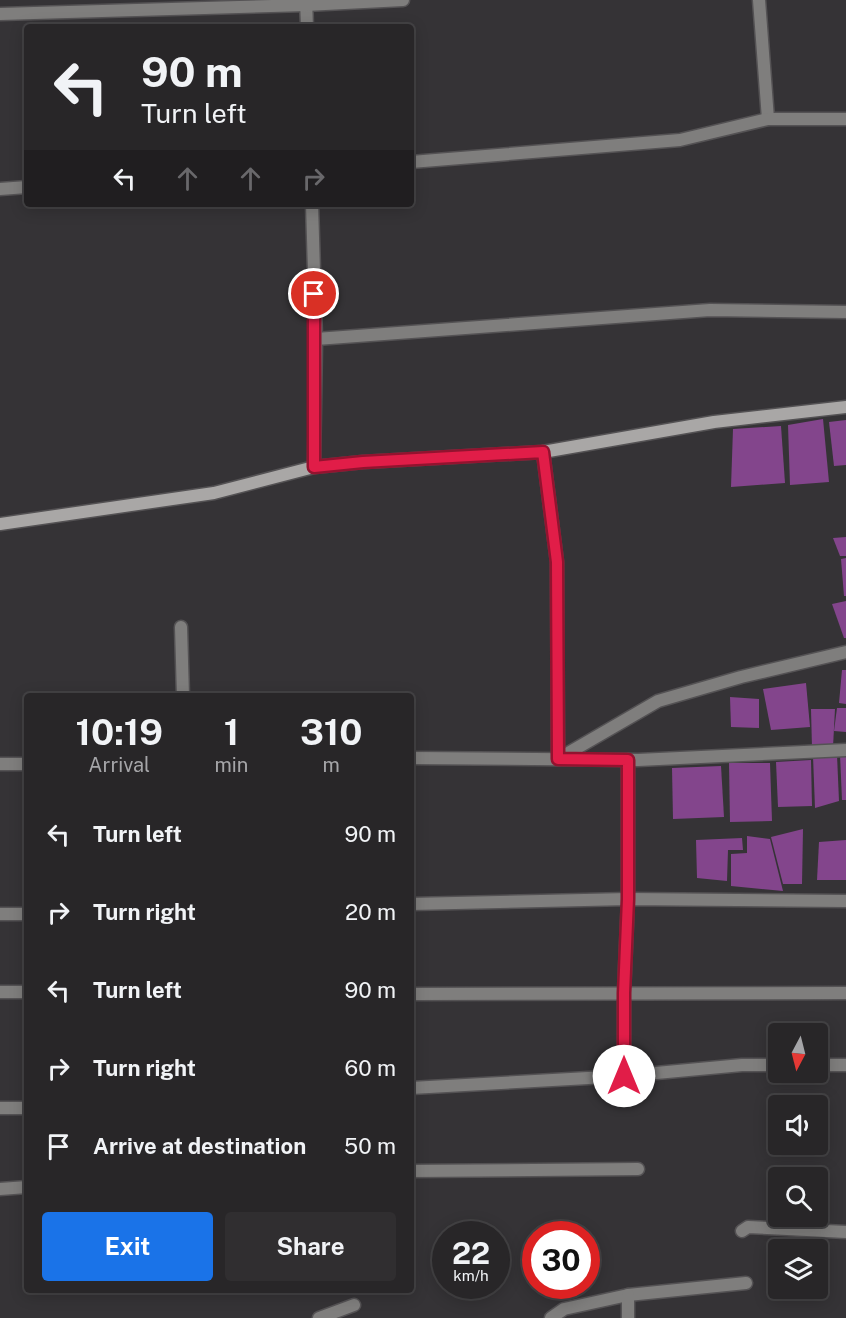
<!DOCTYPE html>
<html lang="en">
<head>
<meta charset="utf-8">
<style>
  :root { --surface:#282628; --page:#302e30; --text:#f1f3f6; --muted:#a5a5a8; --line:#444345; --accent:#1a73e8 }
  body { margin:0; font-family:"Public Sans",sans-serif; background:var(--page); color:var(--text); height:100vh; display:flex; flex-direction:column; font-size:22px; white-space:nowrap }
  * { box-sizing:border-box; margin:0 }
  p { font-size:20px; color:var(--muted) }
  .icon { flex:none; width:33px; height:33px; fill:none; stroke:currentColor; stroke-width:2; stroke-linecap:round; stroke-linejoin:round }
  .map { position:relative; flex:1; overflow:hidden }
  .drawer { position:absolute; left:24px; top:693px; width:390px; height:600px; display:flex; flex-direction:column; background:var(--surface); border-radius:6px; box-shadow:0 3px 15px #0003,0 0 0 2px var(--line) }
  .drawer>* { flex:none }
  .banner { position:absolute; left:24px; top:24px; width:390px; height:183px; border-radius:6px; box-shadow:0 3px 15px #0003,0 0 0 2px var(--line); background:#282628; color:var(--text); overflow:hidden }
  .needle { width:39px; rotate:187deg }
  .fabs { position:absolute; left:768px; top:1023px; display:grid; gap:12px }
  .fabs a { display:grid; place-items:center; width:60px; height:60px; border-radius:6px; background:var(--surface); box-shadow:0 3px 15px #0003,0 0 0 2px var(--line); font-size:30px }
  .speed { position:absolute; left:432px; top:1221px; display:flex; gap:12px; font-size:30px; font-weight:700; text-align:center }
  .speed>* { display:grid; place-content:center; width:78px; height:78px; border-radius:50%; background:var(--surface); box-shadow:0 3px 15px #0003,0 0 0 2px var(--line); line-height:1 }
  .speed small { font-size:15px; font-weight:400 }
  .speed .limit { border:9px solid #d22; background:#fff; color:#111 }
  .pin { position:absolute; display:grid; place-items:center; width:51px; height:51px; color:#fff; margin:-26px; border:3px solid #fff; border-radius:50%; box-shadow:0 2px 6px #0007 }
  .me { position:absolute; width:66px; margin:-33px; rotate:0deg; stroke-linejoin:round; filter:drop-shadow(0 0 4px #0008) }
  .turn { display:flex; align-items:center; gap:21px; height:126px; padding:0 18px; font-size:27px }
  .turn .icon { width:78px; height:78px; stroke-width:2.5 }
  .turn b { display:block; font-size:42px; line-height:51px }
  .lanes { display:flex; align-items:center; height:57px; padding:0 18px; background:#0003; justify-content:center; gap:30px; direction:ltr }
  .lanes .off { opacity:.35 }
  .eta { display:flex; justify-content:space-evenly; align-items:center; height:102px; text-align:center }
  .eta b { font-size:36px; font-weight:700; line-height:42px }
  .action { display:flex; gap:12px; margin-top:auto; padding:12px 18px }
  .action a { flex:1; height:69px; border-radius:6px; background:var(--accent); color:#fff; font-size:24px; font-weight:700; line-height:69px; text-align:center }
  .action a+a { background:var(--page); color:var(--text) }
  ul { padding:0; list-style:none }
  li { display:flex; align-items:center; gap:18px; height:78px; padding:0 18px }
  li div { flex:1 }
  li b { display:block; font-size:22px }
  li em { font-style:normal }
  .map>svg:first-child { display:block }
  .building { fill:#83458c }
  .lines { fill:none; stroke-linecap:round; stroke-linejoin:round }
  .street-casing { stroke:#545254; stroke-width:15 }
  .secondary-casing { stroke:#545254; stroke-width:15 }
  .street { stroke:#7f7e7d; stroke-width:12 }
  .secondary { stroke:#a9a7a6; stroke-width:12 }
  .route-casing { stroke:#92132f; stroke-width:15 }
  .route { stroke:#e11d48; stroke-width:10 }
</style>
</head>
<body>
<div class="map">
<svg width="846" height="1318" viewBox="0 0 846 1318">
  <rect width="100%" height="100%" fill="#353336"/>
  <g class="building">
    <path d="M823,419L829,482L790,485L788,425Z"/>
    <path d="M846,420V465L834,466L829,422Z"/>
    <path d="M781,426L785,483L731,487L733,429Z"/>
    <path d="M846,537V556H840L833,538Z"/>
    <path d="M846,558V596H844L841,559Z"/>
    <path d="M846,601V638H844L832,604Z"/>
    <path d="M842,670H846V704L839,703Z"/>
    <path d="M806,683L810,727L771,730L763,689Z"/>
    <path d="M730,697L759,699V728L731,727Z"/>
    <path d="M837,708H846V732L834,731Z"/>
    <path d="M811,709H835L833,747L812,748Z"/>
    <path d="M840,754H846V800H842Z"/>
    <path d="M837,755L839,801L815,808L813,756Z"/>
    <path d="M811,760L812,806L778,807L776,762Z"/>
    <path d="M729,763H770L772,821L730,822Z"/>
    <path d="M721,766L724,817L673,819L672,768Z"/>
    <path d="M803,829L802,884H783L771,837Z"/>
    <path d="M747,836L770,839L783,891L731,886V854L747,853Z"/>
    <path d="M742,838L743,850H728L727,881L697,878L696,840Z"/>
    <path d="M846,840V880H817L819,842Z"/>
  </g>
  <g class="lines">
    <defs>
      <g id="street">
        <path d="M306,0L307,27"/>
        <path d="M759,0L768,119"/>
        <path d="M0,14L306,5L403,0"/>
        <path d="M411,162L680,140L768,119H846"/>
        <path d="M0,189L27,187"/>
        <path d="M312,204L316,339L314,467"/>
        <path d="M316,339L710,310L846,312"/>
        <path d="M543,452L557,562L558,759L658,701L741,677L846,652"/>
        <path d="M181,627L183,696"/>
        <path d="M411,758L638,760L846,750"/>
        <path d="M0,764H27"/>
        <path d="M411,904L628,899L846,901"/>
        <path d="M0,914H27"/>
        <path d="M0,992H27"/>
        <path d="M411,994L846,993"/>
        <path d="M818,1065H846"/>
        <path d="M624,1076V993L628,899V760"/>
        <path d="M411,1088L624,1076L742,1065H778"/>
        <path d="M0,1108H27"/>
        <path d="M411,1171L638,1169"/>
        <path d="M0,1189L27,1187"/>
        <path d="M742,1231L748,1227L846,1232"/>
        <path d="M319,1318L354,1305"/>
        <path d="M551,1318L564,1309L628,1295L746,1283"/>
        <path d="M628,1318V1295"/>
      </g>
      <path id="secondary" d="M0,524L214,493L314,467L363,462L543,452L714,422L846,407"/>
    </defs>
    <use href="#street" class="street-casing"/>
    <use href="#secondary" class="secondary-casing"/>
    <use href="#street" class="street"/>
    <use href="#secondary" class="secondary"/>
  </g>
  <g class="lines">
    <defs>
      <path id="route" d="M314,294V467L363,462L543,452L557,562L558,759L628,760V899L624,993V1076"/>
    </defs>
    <use href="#route" class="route-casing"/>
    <use href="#route" class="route"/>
  </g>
</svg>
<div class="fabs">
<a><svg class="needle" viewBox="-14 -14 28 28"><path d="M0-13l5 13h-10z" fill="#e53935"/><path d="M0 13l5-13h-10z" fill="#a5a5a8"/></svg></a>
<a><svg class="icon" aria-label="sound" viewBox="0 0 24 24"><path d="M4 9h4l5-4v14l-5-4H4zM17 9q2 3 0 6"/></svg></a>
<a><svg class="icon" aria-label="search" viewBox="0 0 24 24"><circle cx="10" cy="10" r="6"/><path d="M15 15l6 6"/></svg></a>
<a><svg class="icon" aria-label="layers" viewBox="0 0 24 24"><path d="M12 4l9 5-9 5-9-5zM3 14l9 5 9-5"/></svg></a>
</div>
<div class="speed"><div>22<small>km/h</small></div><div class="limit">30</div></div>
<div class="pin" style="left:314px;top:294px;background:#d93025"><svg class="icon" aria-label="arrive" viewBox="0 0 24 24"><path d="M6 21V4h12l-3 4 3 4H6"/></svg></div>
<svg class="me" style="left:624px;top:1076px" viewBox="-20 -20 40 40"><circle r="19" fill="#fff"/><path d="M0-13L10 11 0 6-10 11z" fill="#e11d48"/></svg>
<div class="banner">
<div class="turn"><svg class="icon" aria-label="left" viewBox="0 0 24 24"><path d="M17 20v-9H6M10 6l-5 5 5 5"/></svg><div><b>90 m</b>Turn left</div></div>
<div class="lanes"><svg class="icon" aria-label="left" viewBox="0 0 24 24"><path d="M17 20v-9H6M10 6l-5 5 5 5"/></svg><svg class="icon off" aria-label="ahead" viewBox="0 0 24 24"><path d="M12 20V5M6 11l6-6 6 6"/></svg><svg class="icon off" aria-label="ahead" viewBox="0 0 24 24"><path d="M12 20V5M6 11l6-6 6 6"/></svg><svg class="icon off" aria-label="right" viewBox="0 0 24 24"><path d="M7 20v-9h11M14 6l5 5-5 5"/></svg></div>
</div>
<section class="drawer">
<div class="eta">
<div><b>10:19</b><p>Arrival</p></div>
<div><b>1</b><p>min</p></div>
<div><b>310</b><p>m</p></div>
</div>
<ul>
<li><svg class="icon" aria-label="left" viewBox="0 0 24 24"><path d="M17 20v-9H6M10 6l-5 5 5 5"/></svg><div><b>Turn left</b></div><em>90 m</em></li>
<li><svg class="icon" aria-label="right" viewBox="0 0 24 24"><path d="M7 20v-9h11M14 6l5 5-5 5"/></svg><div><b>Turn right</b></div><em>20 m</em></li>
<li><svg class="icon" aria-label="left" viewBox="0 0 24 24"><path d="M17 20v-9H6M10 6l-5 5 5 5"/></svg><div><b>Turn left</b></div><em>90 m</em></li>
<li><svg class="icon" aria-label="right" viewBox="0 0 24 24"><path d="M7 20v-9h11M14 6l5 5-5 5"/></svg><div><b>Turn right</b></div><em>60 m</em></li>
<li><svg class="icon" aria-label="arrive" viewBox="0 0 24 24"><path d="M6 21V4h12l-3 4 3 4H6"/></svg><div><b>Arrive at destination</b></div><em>50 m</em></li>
</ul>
<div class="action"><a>Exit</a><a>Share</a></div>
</section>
</div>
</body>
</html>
